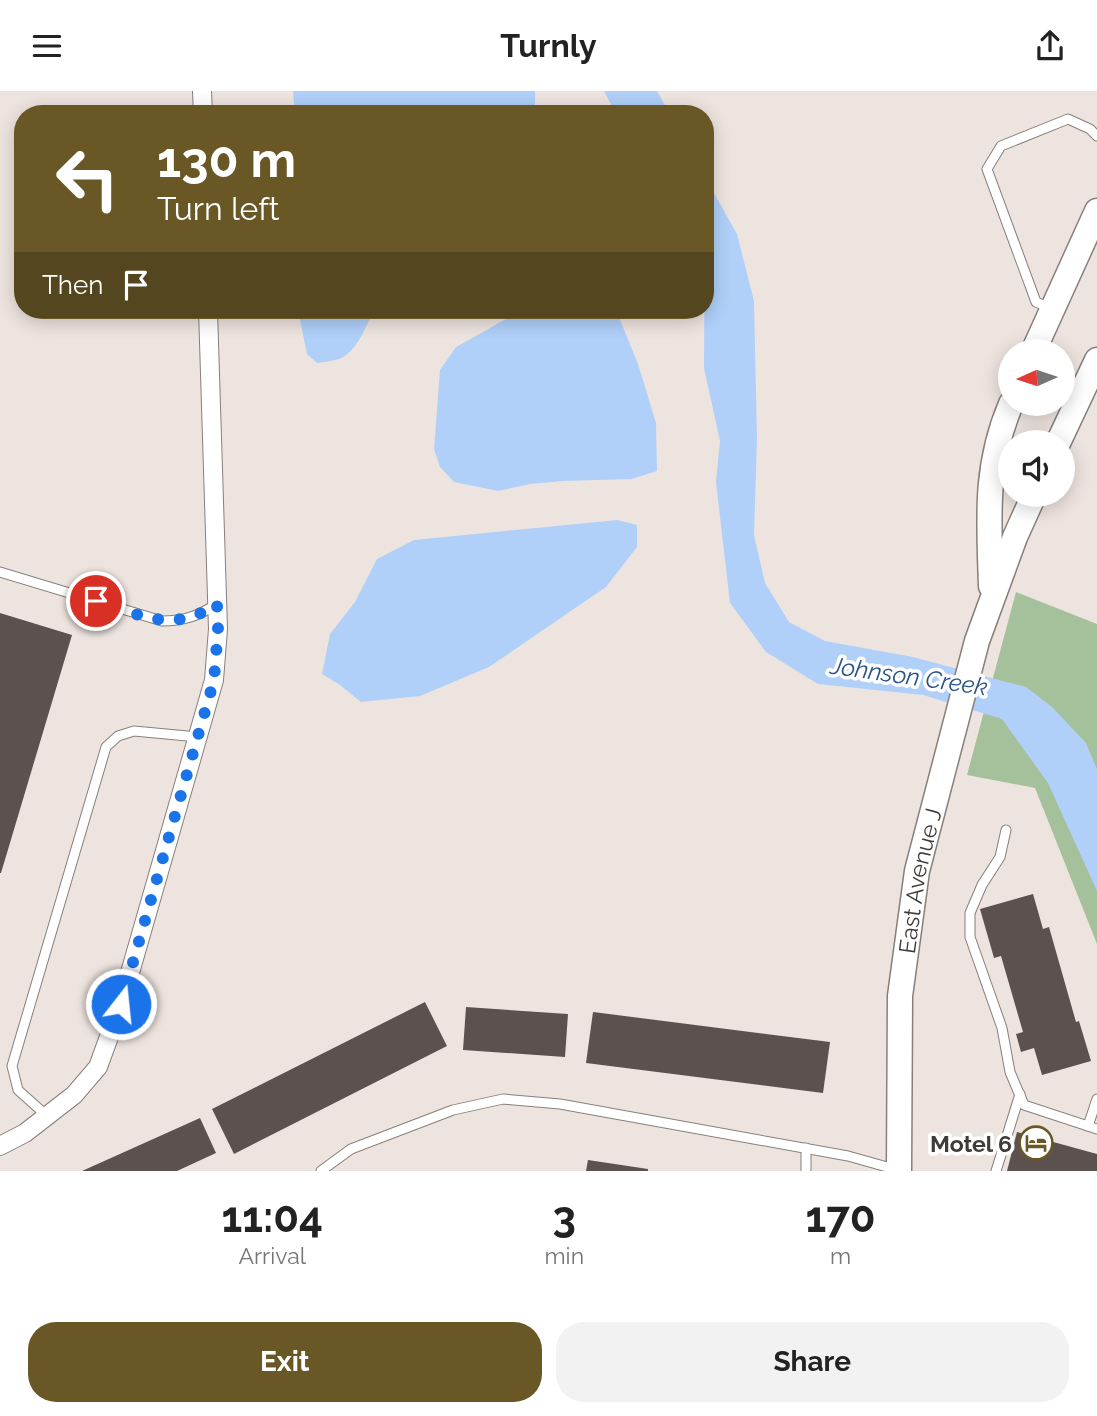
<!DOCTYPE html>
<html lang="en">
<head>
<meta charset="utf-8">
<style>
  :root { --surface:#fff; --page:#f2f2f2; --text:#222; --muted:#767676; --accent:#695826 }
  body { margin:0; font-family:Raleway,sans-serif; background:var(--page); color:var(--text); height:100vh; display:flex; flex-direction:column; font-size:26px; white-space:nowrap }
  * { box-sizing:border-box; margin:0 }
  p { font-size:23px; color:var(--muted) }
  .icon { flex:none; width:38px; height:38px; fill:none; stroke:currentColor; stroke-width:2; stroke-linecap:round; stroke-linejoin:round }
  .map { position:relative; height:1080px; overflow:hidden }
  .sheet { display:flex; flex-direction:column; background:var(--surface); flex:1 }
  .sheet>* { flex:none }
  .banner { position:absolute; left:14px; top:14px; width:700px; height:214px; border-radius:28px; box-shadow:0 4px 18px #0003; background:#695826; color:#fff; overflow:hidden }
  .needle { width:46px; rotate:267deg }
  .controls { position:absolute; left:998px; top:248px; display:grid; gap:14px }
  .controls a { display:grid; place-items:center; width:77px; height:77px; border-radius:50%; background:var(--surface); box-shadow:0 4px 18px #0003; font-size:35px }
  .pin { position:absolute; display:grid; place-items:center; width:60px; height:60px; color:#fff; margin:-30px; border:4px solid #fff; border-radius:50%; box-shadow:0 2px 7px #0007 }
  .me { position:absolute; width:77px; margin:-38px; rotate:16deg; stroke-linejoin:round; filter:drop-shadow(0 0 5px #0008) }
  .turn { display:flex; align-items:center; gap:24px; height:147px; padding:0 28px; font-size:32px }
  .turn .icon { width:91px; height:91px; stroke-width:2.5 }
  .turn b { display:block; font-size:49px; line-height:60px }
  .then { display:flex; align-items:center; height:66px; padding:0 28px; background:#0003; gap:14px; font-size:26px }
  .eta { display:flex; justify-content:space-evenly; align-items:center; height:119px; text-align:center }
  .eta b { font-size:42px; font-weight:700; line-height:49px }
  .button { display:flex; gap:14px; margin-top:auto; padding:14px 28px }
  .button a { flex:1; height:80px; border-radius:28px; background:var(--accent); color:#fff; font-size:28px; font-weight:700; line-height:80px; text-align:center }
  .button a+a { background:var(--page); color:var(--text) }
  header { display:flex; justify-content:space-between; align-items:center; height:91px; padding:0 28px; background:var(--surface); font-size:32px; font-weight:700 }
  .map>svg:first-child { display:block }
  .green { fill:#a5c19c }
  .water { fill:#b0d0f9 }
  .building { fill:#5b5250 }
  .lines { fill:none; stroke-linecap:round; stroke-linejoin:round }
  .lane-casing { stroke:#887f7b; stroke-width:11 }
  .street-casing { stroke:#887f7b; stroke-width:20 }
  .secondary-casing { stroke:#887f7b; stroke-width:27 }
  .lane { stroke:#fff; stroke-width:9 }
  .street { stroke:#fff; stroke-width:18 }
  .secondary { stroke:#fff; stroke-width:24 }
  .route { stroke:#1a73e8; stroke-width:12; stroke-dasharray:0 21.6 }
  .labels { text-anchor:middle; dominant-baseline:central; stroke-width:7; stroke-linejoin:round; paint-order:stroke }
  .street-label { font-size:23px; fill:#3f3b39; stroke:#fff }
  .poi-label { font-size:23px; font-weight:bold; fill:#3f3b39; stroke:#fff; text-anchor:end }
  .water-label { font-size:24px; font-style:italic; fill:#285285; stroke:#fff }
</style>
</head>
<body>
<header><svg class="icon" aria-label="menu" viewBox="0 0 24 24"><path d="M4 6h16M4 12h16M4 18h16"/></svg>Turnly<svg class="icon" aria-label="share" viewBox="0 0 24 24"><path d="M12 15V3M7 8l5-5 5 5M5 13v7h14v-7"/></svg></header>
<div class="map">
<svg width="1097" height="1080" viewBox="0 0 1097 1080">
  <rect width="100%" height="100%" fill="#eee4df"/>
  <path class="green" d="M1016,501L1097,533V853L1035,697L967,684Z"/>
  <g class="water">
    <path d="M293,0H535V23H295Z"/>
    <path d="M604,0H657L670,23H616Z"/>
    <path d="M705,86L737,143L754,210L757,348L754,444L765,492L789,531L825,550L913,566L1026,596L1052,616L1086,652L1097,678V800L1048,692L1002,628L923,604L818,593L766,561L730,512L716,391L720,350L704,277Z"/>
    <path d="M298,219H373C367,235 356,262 339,268C332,270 324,271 317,272L307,263Z"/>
    <path d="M522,219H616L638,273L656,332L657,380L632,388L563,390L530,393L498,400L454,391L440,376L434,358L440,279L456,256Z"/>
    <path d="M617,429L637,434V456L606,496L489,576L420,605L361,611L340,594L322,583L330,543L355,511L377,468L414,449Z"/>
  </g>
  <g class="building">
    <path d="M0,522L72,544L1,782H0Z"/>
    <path d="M1033,803L1043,838L1049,836L1076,931L1079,930L1091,970L1042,984L1034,957L1021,961L1016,943L1023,941L1001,865L994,867L980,818Z"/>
    <path d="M425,911L447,955L234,1063L212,1018Z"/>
    <path d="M466,916L568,923L565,966L463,959Z"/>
    <path d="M593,921L830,951L823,1002L586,972Z"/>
    <path d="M200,1027L216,1062L177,1080H82Z"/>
    <path d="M1017,1041L1097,1063V1080H1007Z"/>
    <path d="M588,1069L648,1078V1080H586Z"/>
  </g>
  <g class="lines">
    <defs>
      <g id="lane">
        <path d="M1050,217L1036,211L987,78L1001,55L1068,28L1090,38L1097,45"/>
        <path d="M0,481L162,530C184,530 198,525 217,513"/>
        <path d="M1006,739L1000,766L982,794L970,822V846L1002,937L1010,981L1024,1014L1097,1038"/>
        <path d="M47,1025L18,999L12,975L106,656L118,645L134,640L198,646"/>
        <path d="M1088,1035L1097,1008"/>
        <path d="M321,1080L351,1058L453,1019L503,1008L560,1013L848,1065L898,1079"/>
        <path d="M806,1080V1057"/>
        <path d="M996,1080L1020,1003"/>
      </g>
      <g id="street">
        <path d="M202,0L203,23"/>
        <path d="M0,1055L25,1042L74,1004L98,976L121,913L214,589L218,538L208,219"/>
      </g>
      <g id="secondary">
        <path d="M1033,261L1097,120"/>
        <path d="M1058,352L1097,269"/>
        <path d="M991,495C989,429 984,376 1011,313"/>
        <path id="s1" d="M899,1080L900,905L917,780L977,550L1015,446L1034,404"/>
      </g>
    </defs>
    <use href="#lane" class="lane-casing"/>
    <use href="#street" class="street-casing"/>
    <use href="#secondary" class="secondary-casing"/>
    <use href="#lane" class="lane"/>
    <use href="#street" class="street"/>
    <use href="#secondary" class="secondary"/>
  </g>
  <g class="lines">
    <path class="route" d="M96,510C142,524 172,543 217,513L218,538L214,589L121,913"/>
  </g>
  <defs>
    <symbol id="hotel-ring" viewBox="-11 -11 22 22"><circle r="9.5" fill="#fff" stroke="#695826" stroke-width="1.5"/><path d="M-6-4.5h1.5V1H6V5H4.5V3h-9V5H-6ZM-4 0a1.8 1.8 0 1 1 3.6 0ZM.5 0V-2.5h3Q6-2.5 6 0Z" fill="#695826"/></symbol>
  </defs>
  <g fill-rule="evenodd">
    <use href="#hotel-ring" x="1017" y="1033" width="38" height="38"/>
  </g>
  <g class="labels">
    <g class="street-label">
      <text stroke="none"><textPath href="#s1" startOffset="292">East Avenue J</textPath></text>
    </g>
    <g class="poi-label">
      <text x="1012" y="1052">Motel 6</text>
    </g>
    <g class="water-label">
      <text transform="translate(909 585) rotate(8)">Johnson Creek</text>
    </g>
  </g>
</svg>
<div class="controls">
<a><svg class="needle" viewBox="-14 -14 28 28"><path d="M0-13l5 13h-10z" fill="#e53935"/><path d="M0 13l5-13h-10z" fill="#767676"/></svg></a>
<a><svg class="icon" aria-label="sound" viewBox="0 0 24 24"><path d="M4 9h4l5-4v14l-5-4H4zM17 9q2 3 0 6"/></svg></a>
</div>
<div class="pin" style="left:96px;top:510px;background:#d93025"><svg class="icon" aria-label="arrive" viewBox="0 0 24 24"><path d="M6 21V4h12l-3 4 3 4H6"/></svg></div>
<svg class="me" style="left:121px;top:913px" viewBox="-20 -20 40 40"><circle r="17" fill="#1a73e8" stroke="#fff" stroke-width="3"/><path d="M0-11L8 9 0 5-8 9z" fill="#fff"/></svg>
<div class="banner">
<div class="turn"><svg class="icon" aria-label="left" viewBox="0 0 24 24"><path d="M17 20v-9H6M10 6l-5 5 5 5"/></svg><div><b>130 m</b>Turn left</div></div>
<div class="then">Then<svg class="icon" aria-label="arrive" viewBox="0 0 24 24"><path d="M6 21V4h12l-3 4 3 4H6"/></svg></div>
</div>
</div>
<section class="sheet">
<div class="eta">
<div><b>11:04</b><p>Arrival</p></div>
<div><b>3</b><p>min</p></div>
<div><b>170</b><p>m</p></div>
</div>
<div class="button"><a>Exit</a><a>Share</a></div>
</section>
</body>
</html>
